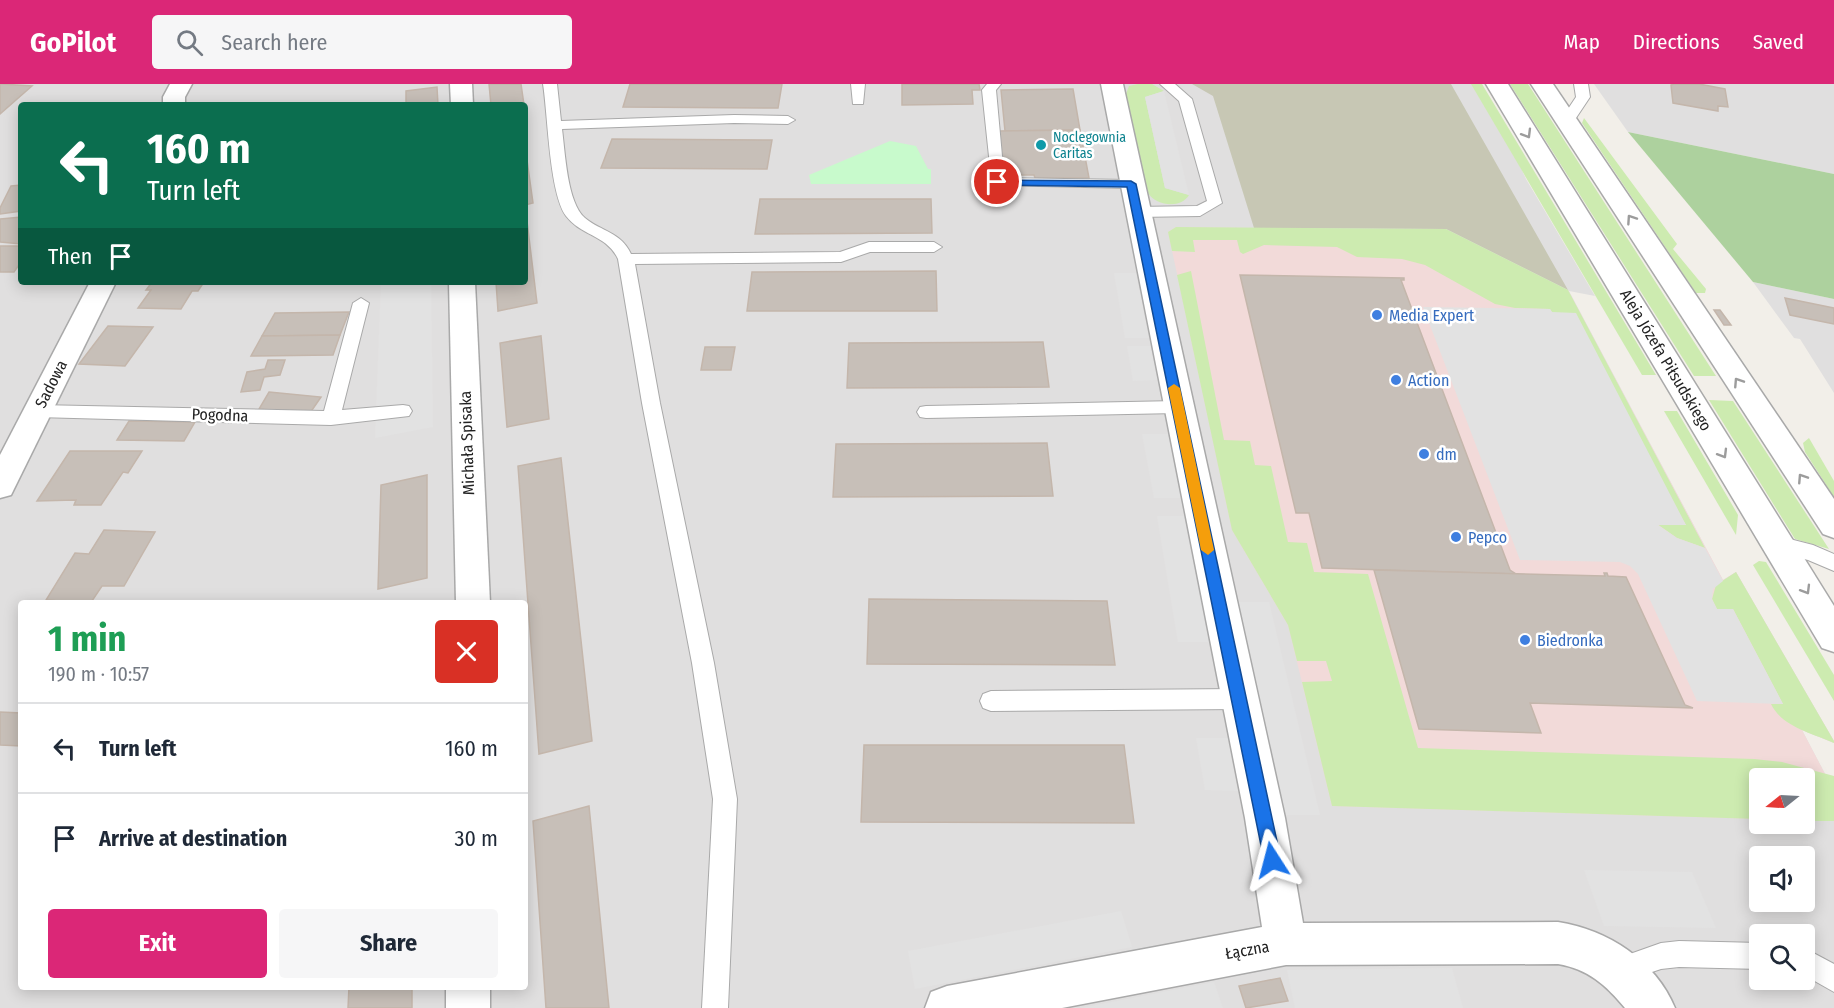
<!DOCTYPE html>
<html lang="en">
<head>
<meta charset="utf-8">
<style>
  :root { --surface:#fff; --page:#f6f6f7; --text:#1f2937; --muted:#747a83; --line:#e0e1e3; --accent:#db2777 }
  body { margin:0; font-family:"Fira Sans Condensed",sans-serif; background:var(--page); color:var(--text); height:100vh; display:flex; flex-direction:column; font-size:22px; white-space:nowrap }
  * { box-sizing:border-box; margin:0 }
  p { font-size:20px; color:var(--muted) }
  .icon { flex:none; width:33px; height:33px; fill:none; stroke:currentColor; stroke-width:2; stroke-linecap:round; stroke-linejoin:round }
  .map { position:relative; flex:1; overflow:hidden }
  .panel { position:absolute; left:18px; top:516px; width:510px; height:390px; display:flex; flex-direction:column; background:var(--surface); border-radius:6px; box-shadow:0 3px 15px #0003 }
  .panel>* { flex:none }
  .hud { position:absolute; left:18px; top:18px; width:510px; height:183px; border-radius:6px; box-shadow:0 3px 15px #0003; background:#0b6e4f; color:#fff; overflow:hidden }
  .needle { width:39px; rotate:252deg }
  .fabs { position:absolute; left:1749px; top:684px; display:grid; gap:12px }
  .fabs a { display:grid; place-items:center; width:66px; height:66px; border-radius:6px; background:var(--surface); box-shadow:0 3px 15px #0003; font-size:30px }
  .pin { position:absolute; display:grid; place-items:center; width:51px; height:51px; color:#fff; margin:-26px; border:3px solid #fff; border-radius:50%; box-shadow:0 2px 6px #0007 }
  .me { position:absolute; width:66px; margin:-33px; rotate:351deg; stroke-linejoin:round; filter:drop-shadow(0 0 4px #0008) }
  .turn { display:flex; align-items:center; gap:21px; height:126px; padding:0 30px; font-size:27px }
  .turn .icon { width:78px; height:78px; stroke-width:2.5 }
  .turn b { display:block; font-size:42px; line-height:51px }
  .then { display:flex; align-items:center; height:57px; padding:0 30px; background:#0003; gap:12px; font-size:22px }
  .round { display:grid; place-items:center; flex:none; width:63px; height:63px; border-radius:6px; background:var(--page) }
  .headline { display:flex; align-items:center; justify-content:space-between; height:102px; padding:0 30px }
  h1 { font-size:36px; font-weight:700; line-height:45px; color:#1e9e55 }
  .cta { display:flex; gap:12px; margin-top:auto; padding:12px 30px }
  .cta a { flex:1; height:69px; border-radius:6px; background:var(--accent); color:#fff; font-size:24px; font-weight:700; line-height:69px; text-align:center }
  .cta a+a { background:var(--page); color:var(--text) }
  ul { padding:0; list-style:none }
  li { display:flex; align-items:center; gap:18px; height:90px; padding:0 30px; border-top:2px solid var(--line) }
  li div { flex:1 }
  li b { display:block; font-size:22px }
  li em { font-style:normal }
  header { display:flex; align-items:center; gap:36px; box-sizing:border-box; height:84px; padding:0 30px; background:var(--accent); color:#fff }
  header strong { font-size:28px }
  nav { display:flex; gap:33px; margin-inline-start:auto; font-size:21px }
  .search { width:420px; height:54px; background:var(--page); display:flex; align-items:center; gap:15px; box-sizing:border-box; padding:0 21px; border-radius:6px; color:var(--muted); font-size:22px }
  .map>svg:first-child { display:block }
  .residential { fill:#e0dfdf; fill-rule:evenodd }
  .commercial { fill:#f2dad9 }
  .construction { fill:#c7c7b4 }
  .grass { fill:#cdebb0 }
  .forest { fill:#add19e }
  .park { fill:#c8facc }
  .parking { fill:#e2e2e2 }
  .building { fill:#c7bfb8; stroke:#c4b6ab; stroke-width:1.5 }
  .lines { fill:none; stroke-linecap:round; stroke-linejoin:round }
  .service-casing { stroke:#a9a9a9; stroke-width:2 }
  .minor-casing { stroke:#a9a9a9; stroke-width:3 }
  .tertiary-casing { stroke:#a9a9a9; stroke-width:3 }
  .service { fill:#fff; fill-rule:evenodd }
  .minor { fill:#fff; fill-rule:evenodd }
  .tertiary { fill:#fff; fill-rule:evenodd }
  .oneway { stroke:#9c9c9c }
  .route { fill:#1a73e8; stroke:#114b97; stroke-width:1.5 }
  .slow { fill:#f59e0b }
  .culture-dot { fill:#0f9aa8; stroke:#fff; stroke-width:2 }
  .shop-dot { fill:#3f7fe0; stroke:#fff; stroke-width:2 }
  .labels { text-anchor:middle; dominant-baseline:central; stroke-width:5; stroke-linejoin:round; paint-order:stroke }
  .far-culture-label { font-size:14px; fill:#0d838f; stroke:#fff; text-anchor:start }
  .shop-label { font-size:16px; fill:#366cbe; stroke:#fff; text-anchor:start }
  .street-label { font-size:16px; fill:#222; stroke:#fff }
</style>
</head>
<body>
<header>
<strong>GoPilot</strong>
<div class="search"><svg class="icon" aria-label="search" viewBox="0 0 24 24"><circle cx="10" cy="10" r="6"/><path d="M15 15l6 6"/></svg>Search here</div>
<nav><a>Map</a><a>Directions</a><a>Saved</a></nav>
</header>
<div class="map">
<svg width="1834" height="924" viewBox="0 0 1834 924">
  <rect width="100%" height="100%" fill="#f2efe9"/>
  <g class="residential">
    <path d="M0,0H1482L1526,95L1595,212L1569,207L1723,496L1736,488L1834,657V659L1802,646L1834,707V924H0ZM21,21H525V198H21ZM21,519H525V903H21ZM1760,694H1804V740H1760ZM1760,772H1804V818H1760ZM1760,850H1804V896H1760Z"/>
    <path d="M1594,0H1834V90L1628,48Z"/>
    <path d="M1753,198L1834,215V309L1800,255L1794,254Z"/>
  </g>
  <path class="commercial" d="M1176,143L1254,144L1568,206L1723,496L1736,488L1834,657V659L1802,646L1834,707V737H1805L1804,694H1760L1759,735L1332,722L1288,541L1232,446L1168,148Z"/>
  <path class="construction" d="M1192,0H1451L1568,206L1446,145L1254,144L1213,12Z"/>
  <g class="grass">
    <path d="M1138,0H1152L1164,7L1145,13L1165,104L1189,111C1181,125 1156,122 1148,109L1126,10L1129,2Z"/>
    <path d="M1471,0H1482L1656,291H1642Z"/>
    <path d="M1510,0H1528L1716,292H1694Z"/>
    <path d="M1584,34L1677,160L1673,165L1706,205L1705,209H1696L1582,39Z"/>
    <path d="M1176,143L1446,145L1568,206L1705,464L1677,454L1657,440L1686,441L1550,225L1515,224L1495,220L1425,181L1402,175L1357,173L1337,163L1264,161L1243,170L1240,168L1237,156H1193L1195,168L1172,167L1168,148Z"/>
    <path d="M1191,187L1224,356L1250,357L1255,381L1271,382L1288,458L1307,459L1314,488L1368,490L1418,664L1754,675L1782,678L1834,692V737H1805L1804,694H1760L1759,735L1332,722L1302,598L1332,597L1326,577H1297L1288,541L1232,446L1177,191Z"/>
    <path d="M1709,316L1733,317L1829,465L1795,455Z"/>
    <path d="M1664,327H1677L1734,424L1738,431L1736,451Z"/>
    <path d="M1809,354L1834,397V413L1805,368L1803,359Z"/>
    <path d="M1759,477L1766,478L1834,591V617L1753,481Z"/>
    <path d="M1736,488L1834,657V659C1812,649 1782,643 1771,620H1783L1733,525H1717L1712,515L1716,501Z"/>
  </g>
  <path class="forest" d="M1628,48L1834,90V215L1753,198Z"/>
  <path class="park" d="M890,57L916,62L928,85H931V100H811L809,91Z"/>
  <g class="parking">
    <path d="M1164,7L1189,111L1165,104L1145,13Z"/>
    <path d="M1114,189H1136L1149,254H1125Z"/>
    <path d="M381,198H431L433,343L375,354Z"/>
    <path d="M1423,223L1550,225L1552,228L1576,229L1686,441H1658L1677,454L1705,464L1723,497L1713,505L1712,515L1717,525H1733L1783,620L1697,617L1638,490L1630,482L1620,478L1520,476Z"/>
    <path d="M1127,262H1150L1158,296L1133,297Z"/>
    <path d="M1142,350H1168L1181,414H1154Z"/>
    <path d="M1157,432H1184L1209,558H1178Z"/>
    <path d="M1238,518H1269L1320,731H1285Z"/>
    <path d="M1196,654H1228L1238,707L1205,706Z"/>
    <path d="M1584,786L1692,788L1716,844L1604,842Z"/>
    <path d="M1121,827L1132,863L915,905L908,867Z"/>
    <path d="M1452,884L1463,924H1295L1287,886Z"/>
    <path d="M1214,898L1223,924H1081Z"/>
  </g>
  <g class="building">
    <path d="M0,0H1L32,2L0,30Z"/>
    <path d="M489,0H521L524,21H491Z"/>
    <path d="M630,0H782L778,24L623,23Z"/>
    <path d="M902,0H979L980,6H972L973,20L902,21Z"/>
    <path d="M1674,0H1699L1725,5L1728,23L1718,22V27L1673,19L1671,1Z"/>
    <path d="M437,3L438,21H406V7Z"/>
    <path d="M1073,5L1080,46L1005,47L1001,6Z"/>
    <path d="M1080,46L1089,94H1035L1034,91H1007L1006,76H1001L998,47Z"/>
    <path d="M612,55L772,56L767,85L601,84Z"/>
    <path d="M525,62L533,119L525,121Z"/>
    <path d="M21,101V127L0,130V124L11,102Z"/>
    <path d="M760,115H931L932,149L755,150Z"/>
    <path d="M525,121L537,219L498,227L496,198H525Z"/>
    <path d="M21,133V160L0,158V135Z"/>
    <path d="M0,162H21V178L14,188H0Z"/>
    <path d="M936,187L937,227H747L752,188Z"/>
    <path d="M1240,191L1404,194V196H1401L1510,486L1516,490L1322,484L1309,429H1296Z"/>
    <path d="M152,198H204L198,207H192L181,225L138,224L151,206H146Z"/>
    <path d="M1785,214L1834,224V240L1790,231Z"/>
    <path d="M1714,226H1720L1731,241H1724Z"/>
    <path d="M349,228L340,251L262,252L275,229Z"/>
    <path d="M108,242L153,243L125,282L79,280Z"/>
    <path d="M340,251L333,271L251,272L262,252Z"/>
    <path d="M541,252L549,335L507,343L500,259Z"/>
    <path d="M1043,258L1049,303L847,304L849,259Z"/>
    <path d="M705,263H735L731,286H701Z"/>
    <path d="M268,276H285L280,291L264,293L260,306L241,308L247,288L265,285Z"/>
    <path d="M269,308L321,313L310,329L259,325Z"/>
    <path d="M129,337L195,338L184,357L117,356Z"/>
    <path d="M1047,359L1053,412L833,413L836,360Z"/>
    <path d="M70,367H142L128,389L123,388L101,421H74L76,416L37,417Z"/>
    <path d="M561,374L592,657L539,670L518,382Z"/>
    <path d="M427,391V494L378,505L381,401Z"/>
    <path d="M104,446L155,448L124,502H102L92,517L87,519L46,516L75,469L89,470Z"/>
    <path d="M1374,486L1605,492L1604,489H1607L1608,492L1626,493L1685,621L1693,624L1530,619L1541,649L1419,645Z"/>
    <path d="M869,515L1107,517L1115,581L867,580Z"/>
    <path d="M0,628L21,629V662L0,661Z"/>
    <path d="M864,661H1124L1134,739L861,738Z"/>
    <path d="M589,722L609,924H546L533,737Z"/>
    <path d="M1280,894L1288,917L1246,924L1239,902Z"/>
    <path d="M349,903H412V924H348Z"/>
  </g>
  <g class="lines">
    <defs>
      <g id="service">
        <path d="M543,0H557L561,37L734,31L788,32L795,36L788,40L734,39L562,45C565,67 567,119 585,134C602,148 621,148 631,170L840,168L869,158H934L942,163L934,168H870L841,178L635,180L660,319L714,579L737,715L728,924H702L713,715L692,579L642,319L618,175C607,151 581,152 566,132C549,108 548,31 543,0Z"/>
        <path d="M851,0H865L863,20H853Z"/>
        <path d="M987,0H1001L996,6L1004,94L1131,96L1138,100L1131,104L992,101L982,6Z"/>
        <path d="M1160,0H1175L1192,15L1222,119L1200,132L1137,133L1130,128L1137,123L1197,122L1207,117L1179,17Z"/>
        <path d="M1574,0H1588L1590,13L1572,40L1567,41L1560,37L1576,13Z"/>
        <path d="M361,214L369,219L342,326L403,321L409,322L412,327L409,332L331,341L37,333L31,332L28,327L31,322L37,321L324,327L353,219Z"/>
        <path d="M1178,317L1184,318L1187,323L1184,328L1178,329L926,334L920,333L917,328L920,323L926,322Z"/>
        <path d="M1778,452L1813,461L1834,470V487L1808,476L1771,466L1768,460L1771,454Z"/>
        <path d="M1240,605L1248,608L1251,615L1248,622L1240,625L991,627L983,624L980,617L983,610L991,607Z"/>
        <path d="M1679,857L1760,859V885L1679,883L1661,885L1622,898L1613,894L1609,885L1613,876L1661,859Z"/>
        <path d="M1804,864L1834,880V908L1804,891Z"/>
      </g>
      <g id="minor">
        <path d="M170,0H192L185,13V21H163V13Z"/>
        <path d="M450,0H472L473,21H451Z"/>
        <path d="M1101,0H1123L1285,734L1303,839L1558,838C1608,846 1655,876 1675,924H1625C1606,901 1588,885 1558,880L1286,881L1062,924H925L931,908L947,902L1262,843L1245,734Z"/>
        <path d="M90,198H116L11,411L0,414V371Z"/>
        <path d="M449,198H475L490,519H456Z"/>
        <rect x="446" y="903" width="44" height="21"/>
      </g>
      <g id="tertiary">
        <path d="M1486,0H1508L1834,522V568L1822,564Z"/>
        <path d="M1531,0H1553L1834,415V454L1823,450Z"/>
      </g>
    </defs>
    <use href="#service" class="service-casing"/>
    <use href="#minor" class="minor-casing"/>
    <use href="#tertiary" class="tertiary-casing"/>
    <use href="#service" class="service"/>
    <use href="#minor" class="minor"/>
    <use href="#tertiary" class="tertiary"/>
  </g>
  <defs><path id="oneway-chevron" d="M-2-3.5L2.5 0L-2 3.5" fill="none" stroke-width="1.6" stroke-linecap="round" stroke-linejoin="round" transform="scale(1.5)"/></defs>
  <g class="oneway">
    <use href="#oneway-chevron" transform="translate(1527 50) rotate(59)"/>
    <use href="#oneway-chevron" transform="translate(1631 135) rotate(-124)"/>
    <use href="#oneway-chevron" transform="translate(1738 298) rotate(-123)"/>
    <use href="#oneway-chevron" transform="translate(1723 370) rotate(59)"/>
    <use href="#oneway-chevron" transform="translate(1802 394) rotate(-123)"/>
    <use href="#oneway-chevron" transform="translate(1806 506) rotate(59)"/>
  </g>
  <path class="route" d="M993,96L1131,97L1136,100L1281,776L1278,782L1272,784L1266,782L1264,776L1127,103L997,101L992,98Z"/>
  <path class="slow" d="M1174,300L1180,304L1214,466L1208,471L1201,466L1168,304Z"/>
  <circle class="culture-dot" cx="1041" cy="61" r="6"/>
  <g class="shop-dot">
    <circle cx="1377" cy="231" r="6"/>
    <circle cx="1396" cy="296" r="6"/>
    <circle cx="1424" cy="370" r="6"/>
    <circle cx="1456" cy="453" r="6"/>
    <circle cx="1525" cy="556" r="6"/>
  </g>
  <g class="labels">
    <g class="far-culture-label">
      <text x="1053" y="53">Noclegownia<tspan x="1053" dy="16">Caritas</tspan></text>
    </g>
    <g class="shop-label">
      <text x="1389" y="231">Media Expert</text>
      <text x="1408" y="296">Action</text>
      <text x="1436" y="370">dm</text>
      <text x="1468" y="453">Pepco</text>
      <text x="1537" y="556">Biedronka</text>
    </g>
    <g class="street-label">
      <text transform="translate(1666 276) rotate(59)">Aleja Józefa Piłsudskiego</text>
      <text transform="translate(51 300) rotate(-63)">Sadowa</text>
      <text transform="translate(220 331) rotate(2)">Pogodna</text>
      <text transform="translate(467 359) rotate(-92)">Michała Spisaka</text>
      <text transform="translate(1247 866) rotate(-10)">Łączna</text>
    </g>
  </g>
</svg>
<div class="fabs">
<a><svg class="needle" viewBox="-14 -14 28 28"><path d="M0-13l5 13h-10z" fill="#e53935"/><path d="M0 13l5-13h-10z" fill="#747a83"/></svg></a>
<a><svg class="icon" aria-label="sound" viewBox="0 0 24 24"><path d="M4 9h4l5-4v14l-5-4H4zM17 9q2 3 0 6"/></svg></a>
<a><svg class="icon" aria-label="search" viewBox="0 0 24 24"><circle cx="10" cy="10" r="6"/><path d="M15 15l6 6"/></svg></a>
</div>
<div class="pin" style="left:997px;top:98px;background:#d93025"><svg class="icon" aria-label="arrive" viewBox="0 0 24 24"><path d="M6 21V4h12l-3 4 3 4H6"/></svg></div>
<svg class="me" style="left:1272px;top:776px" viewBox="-20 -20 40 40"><path d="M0-17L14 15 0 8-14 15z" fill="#1a73e8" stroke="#fff" stroke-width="4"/></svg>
<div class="hud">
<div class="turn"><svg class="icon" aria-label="left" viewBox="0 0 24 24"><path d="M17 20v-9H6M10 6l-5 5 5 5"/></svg><div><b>160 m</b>Turn left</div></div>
<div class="then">Then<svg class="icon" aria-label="arrive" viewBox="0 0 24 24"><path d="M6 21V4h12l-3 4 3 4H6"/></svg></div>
</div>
<section class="panel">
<div class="headline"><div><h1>1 min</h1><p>190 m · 10:57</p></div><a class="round" style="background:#d93025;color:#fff"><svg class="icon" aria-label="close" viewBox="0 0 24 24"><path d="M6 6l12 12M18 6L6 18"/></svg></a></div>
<ul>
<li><svg class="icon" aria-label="left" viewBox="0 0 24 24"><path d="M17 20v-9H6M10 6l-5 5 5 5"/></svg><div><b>Turn left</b></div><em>160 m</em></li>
<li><svg class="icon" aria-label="arrive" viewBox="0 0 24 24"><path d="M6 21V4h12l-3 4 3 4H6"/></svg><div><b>Arrive at destination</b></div><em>30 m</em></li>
</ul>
<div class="cta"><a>Exit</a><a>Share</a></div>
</section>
</div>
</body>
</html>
